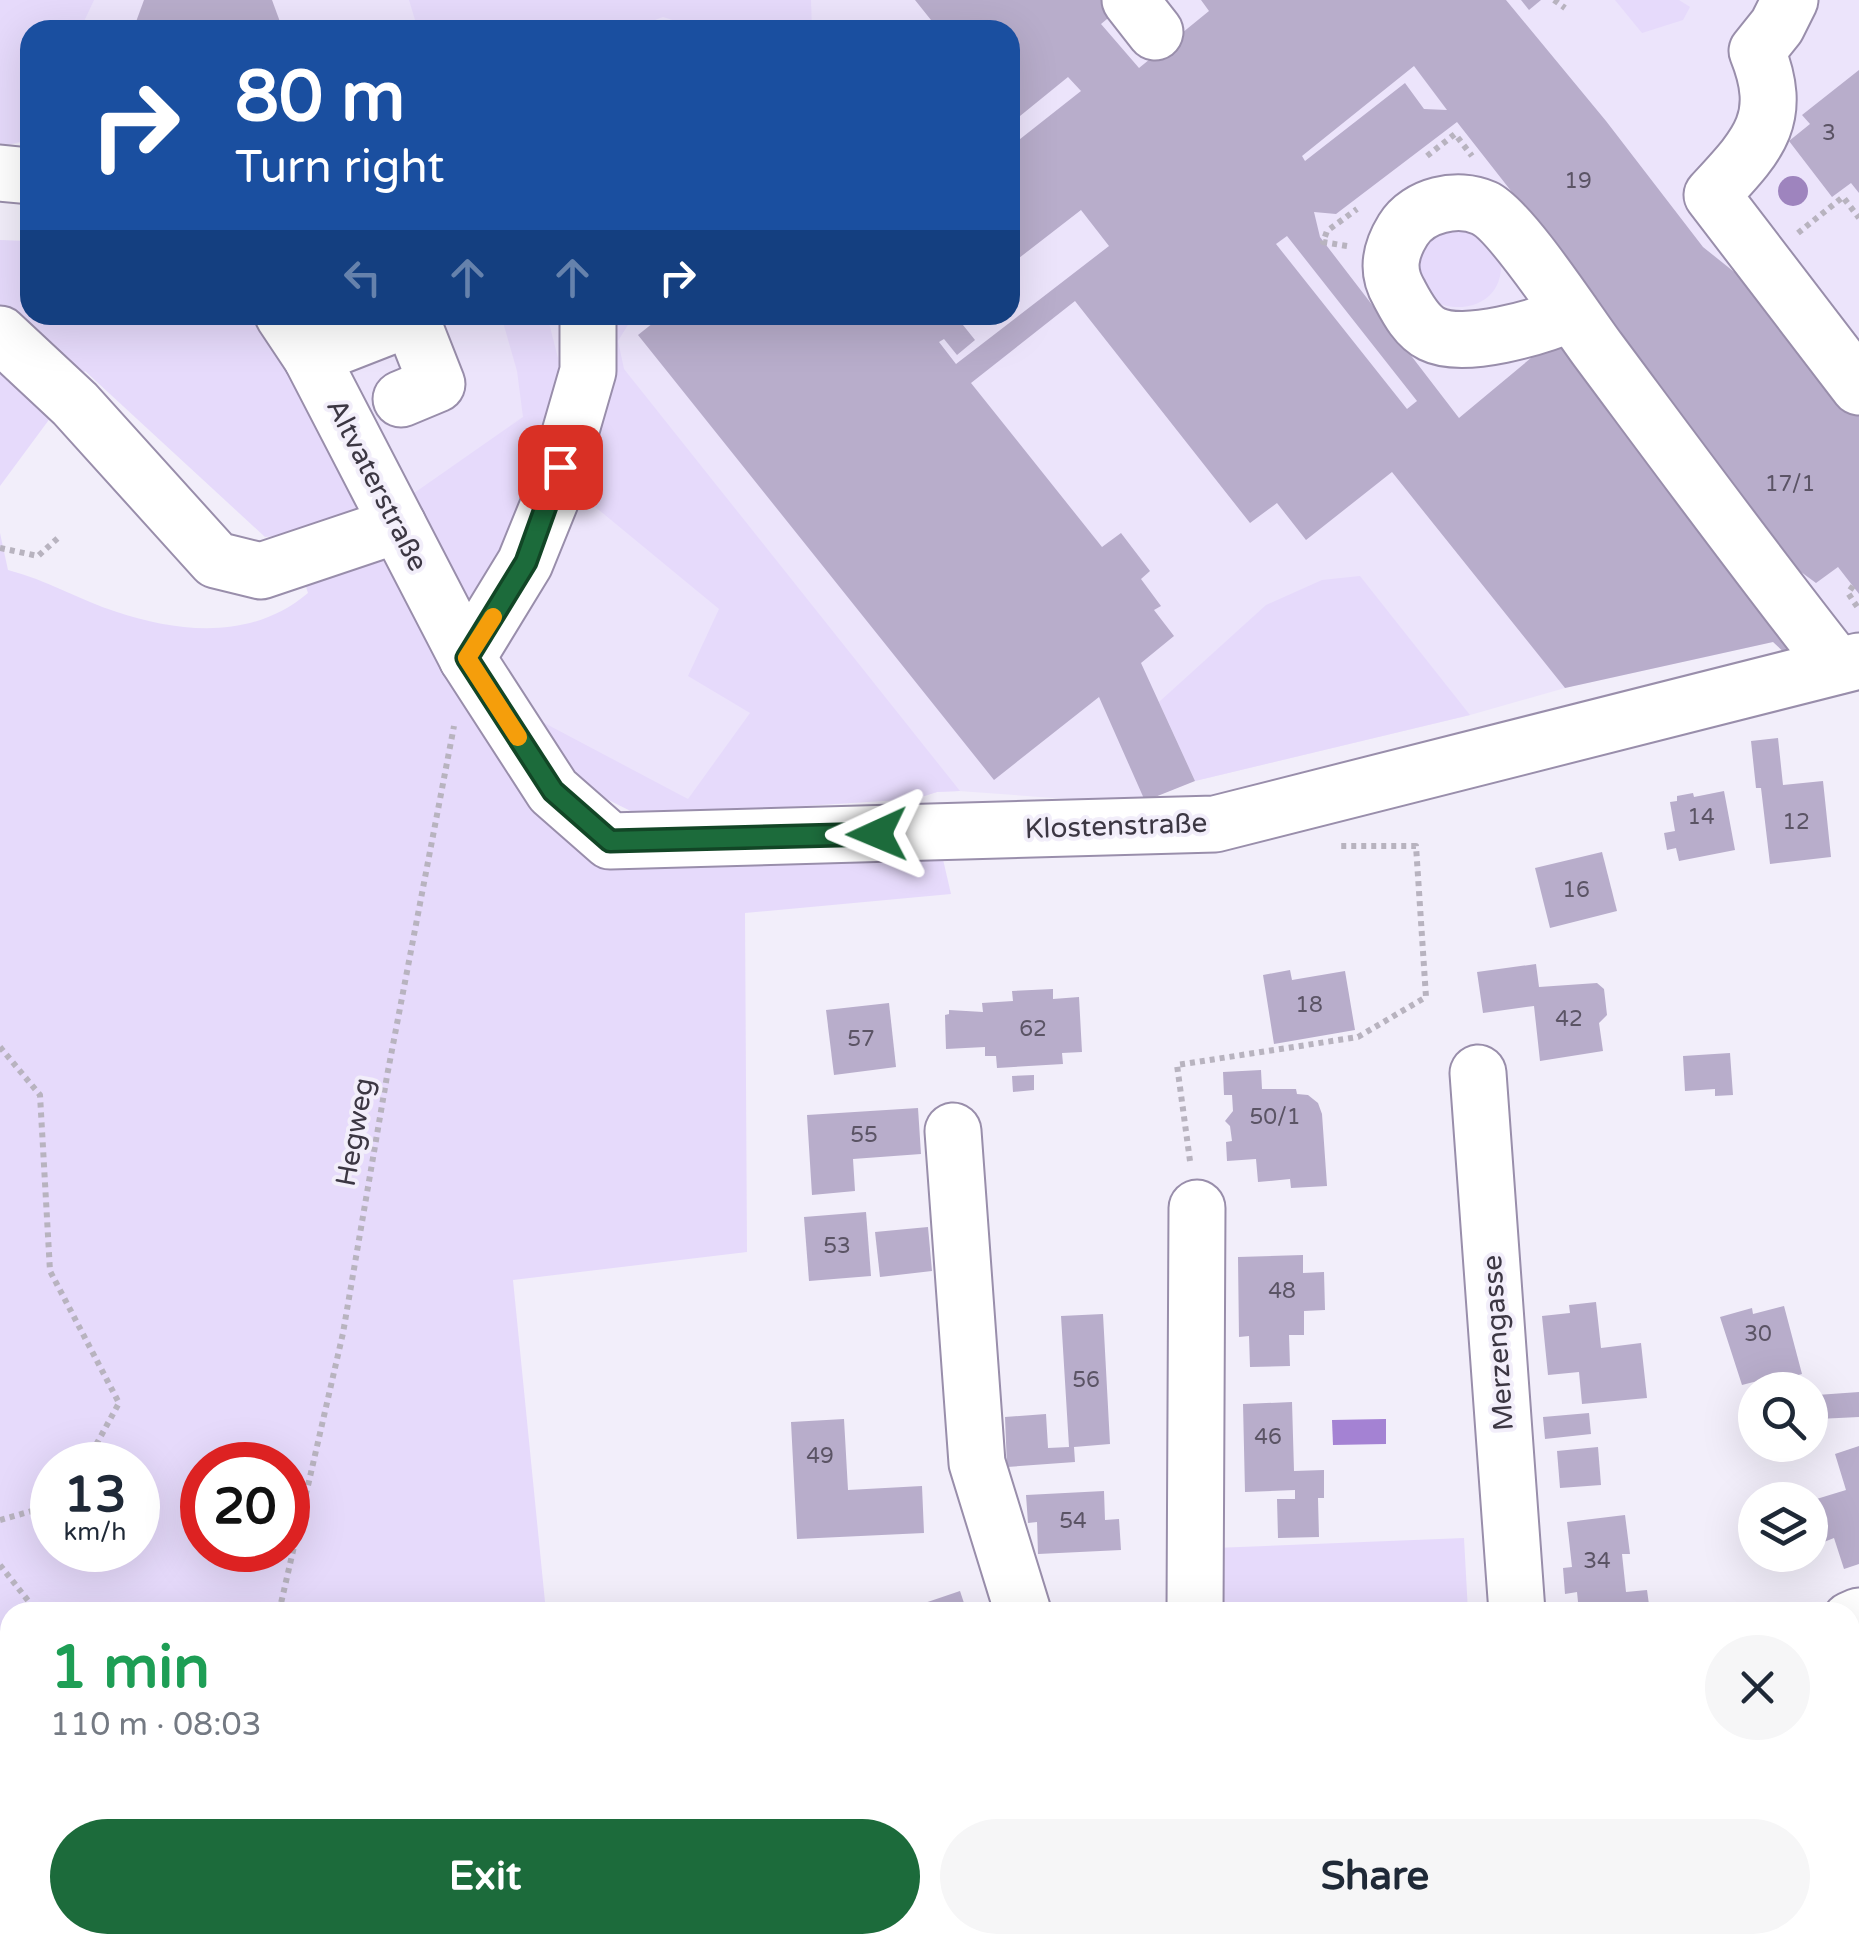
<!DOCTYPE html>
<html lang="en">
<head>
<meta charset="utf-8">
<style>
  :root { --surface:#fff; --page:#f6f6f7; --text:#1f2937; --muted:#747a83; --accent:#1c6b3b }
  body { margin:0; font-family:"Varela Round",sans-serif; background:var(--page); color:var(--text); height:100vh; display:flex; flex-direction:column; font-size:38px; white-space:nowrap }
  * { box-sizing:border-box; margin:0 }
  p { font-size:32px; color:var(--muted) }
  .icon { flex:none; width:55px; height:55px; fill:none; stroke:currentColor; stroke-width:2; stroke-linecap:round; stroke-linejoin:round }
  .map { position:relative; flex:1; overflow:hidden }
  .details { position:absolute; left:0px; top:1602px; width:1860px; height:352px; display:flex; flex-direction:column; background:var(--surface); border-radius:30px 30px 0 0; box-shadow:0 10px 40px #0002 }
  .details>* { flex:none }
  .guide { position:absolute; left:20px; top:20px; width:1000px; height:305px; border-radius:30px; box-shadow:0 10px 40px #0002; background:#1a4fa0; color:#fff; overflow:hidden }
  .tools { position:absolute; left:1738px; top:1372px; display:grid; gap:20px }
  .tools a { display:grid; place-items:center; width:90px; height:90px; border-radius:50%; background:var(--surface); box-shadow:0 10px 40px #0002; font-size:50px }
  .speed { position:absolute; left:30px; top:1442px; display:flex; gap:20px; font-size:50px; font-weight:700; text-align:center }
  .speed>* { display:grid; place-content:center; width:130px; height:130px; border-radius:50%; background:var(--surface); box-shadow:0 10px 40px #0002; line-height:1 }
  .speed small { font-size:25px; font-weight:400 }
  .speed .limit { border:15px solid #d22; background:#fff; color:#111 }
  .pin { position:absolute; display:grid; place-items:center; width:85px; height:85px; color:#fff; margin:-42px; border-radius:20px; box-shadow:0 5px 15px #0006 }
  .me { position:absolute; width:110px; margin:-55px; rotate:269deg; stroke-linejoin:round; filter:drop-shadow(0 0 8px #0008) }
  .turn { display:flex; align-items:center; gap:35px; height:210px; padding:0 50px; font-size:45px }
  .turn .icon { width:130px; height:130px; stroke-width:2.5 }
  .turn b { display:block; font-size:70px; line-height:85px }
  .lanes { display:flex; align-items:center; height:95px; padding:0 50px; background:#0003; justify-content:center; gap:50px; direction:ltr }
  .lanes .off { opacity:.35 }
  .round { display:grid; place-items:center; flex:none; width:105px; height:105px; border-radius:52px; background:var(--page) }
  .head { display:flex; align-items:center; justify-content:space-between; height:170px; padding:0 50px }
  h1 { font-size:60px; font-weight:700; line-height:75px; color:#1e9e55 }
  .action { display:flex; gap:20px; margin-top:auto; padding:20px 50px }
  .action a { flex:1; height:115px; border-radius:60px; background:var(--accent); color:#fff; font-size:40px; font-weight:700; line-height:115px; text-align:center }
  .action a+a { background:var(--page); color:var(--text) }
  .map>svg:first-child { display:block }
  .built { fill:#ece4fb }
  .green { fill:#e6dafb; fill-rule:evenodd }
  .water { fill:#a482d3 }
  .building { fill:#b8adcb; fill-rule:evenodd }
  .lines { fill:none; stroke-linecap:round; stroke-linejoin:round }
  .minor-casing { stroke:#998eab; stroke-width:59 }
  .path { stroke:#b8b3bf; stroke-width:6; stroke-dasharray:5 5; stroke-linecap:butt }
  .minor { stroke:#fff; stroke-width:55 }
  .tree { fill:#9e84be }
  .route-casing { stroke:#124626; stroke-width:25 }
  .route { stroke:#1c6b3b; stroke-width:18 }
  .slow { stroke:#f59e0b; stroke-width:18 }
  .labels { text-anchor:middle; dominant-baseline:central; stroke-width:8; stroke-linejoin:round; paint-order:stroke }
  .number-label { font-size:22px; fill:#5b5465 }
  .street-label { font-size:28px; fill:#3c3743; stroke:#f2eefa }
</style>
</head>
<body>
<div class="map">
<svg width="1859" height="1953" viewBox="0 0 1859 1953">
  <rect width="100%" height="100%" fill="#f2eefa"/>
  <path class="built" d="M0,0H1859V632L1773,642L1565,688L1470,715L1195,781L1135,804L959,791L937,792L915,799L642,816L559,762L295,315H1010V30H30V141L0,147Z"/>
  <g class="green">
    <path d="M0,0H94L80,30H30V139L0,147Z"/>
    <path d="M409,0H811L812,30H705L663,17L628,30H418Z"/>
    <path d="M1615,0H1679L1690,7L1683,20L1642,33Z"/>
    <path d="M1456,222L1497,245C1498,252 1501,262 1501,269C1498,323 1411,318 1416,264C1418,238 1434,230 1456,222Z"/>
    <path d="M0,240L30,241V315H252L287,358L588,851L939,842L951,894L745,913L747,1252L513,1280L546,1612H10V1945H782L783,1953H0V533L8,570C47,580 79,600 117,612C180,633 253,640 308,593L289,535L265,537L85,371L0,486ZM52,1465H138V1550H52ZM202,1465H288V1550H202Z"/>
    <path d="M501,315H547L561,370L553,450L477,622L407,498L523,417L517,371Z"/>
    <path d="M601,315H634L618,341L624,369L960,791L937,792L915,799L642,816C581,789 566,774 533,717L688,799L750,713L688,676L719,609L565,482Z"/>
    <path d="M1360,576L1470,715L1195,781L1159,702L1266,605L1322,580Z"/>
    <path d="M1464,1538L1468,1612H1210L1214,1548Z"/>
    <path d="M1685,1945H1722V1953H1645Z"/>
  </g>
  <path class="water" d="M1386,1419V1444L1333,1445L1332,1420Z"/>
  <g class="building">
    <path d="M144,0H272L283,30H133Z"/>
    <path d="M915,0H1102L1113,14L1101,24L1139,68L1209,11L1201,0H1506L1606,121L1703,247L1768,299L1859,416V594L1838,567L1816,583L1774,552L1584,284L1457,122L1336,214L1314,212L1320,237L1459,418L1555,338L1749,585L1793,645L1788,656L1773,642L1565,688L1392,472L1306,540L1277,503L1250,523L1075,301L971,383L1102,547L1121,533L1150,571L1141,579L1161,606L1154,610L1174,636L1141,663L1195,781L1145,801L1099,697L994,780L638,335L663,315H955L975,340L957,355L944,339L939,342L956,364L1109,246L1081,210L1010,265V147L1081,91L1068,77L1010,124V30H939ZM1414,66L1447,110L1424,109L1405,83L1305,161L1302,156ZM1287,236L1417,401L1407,409L1276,244Z"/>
    <path d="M1521,0H1541L1529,10Z"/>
    <path d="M1859,70V193L1851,183L1832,197L1789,141L1810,124L1802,115Z"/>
    <path d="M1778,738L1783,785L1823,781L1831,857L1770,864L1761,788H1756L1751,741Z"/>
    <path d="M1724,791L1735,850L1679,861L1676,848L1667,850L1664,833L1675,831L1670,802L1677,801V796L1693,793L1694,797Z"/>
    <path d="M1602,852L1617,911L1550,928L1535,868Z"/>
    <path d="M1536,964L1539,987L1597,983L1604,989L1607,1015L1599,1023L1603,1051L1540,1061L1534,1006L1483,1013L1477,972Z"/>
    <path d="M1290,970L1292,980L1345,971L1355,1030L1274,1044L1263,975Z"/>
    <path d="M1053,989V999L1079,997L1082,1052L1062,1053L1063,1064L997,1068L996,1056H985V1047L946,1049L945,1015L949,1014V1010L983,1012L982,1003L1013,1001L1012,991Z"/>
    <path d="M889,1003L896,1067L834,1075L826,1010Z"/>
    <path d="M1730,1053L1733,1095L1715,1096V1089L1685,1091L1683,1056Z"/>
    <path d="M1261,1070L1262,1089H1296L1297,1094L1308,1095L1318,1103L1322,1114L1327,1186L1291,1188L1290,1179L1258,1182L1256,1159L1227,1161L1226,1142L1232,1141L1230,1126L1225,1121L1233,1111L1232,1095H1224L1223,1072Z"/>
    <path d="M1034,1075V1090L1013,1092L1012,1076Z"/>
    <path d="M918,1108L921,1154L853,1159L855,1191L812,1195L807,1115Z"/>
    <path d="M866,1212L871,1276L809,1281L804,1217Z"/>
    <path d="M928,1227L932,1271L880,1277L875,1232Z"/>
    <path d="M1303,1255V1273L1324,1272L1325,1310L1304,1311V1335H1289L1290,1366L1250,1367L1249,1336L1239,1337L1238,1257Z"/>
    <path d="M1596,1302L1601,1348L1641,1343L1647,1398L1582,1404L1579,1372L1548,1375L1542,1316L1570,1313L1569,1305Z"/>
    <path d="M1784,1306L1802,1374L1774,1382L1773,1377L1742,1385L1720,1317L1752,1308L1753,1314Z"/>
    <path d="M1103,1314L1110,1444L1074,1447L1075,1462L1007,1467L1005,1417L1046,1414L1048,1448L1069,1447L1061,1316Z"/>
    <path d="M1859,1392V1417L1818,1419L1817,1395Z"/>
    <path d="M1292,1402L1294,1471L1324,1470V1498H1318L1319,1537L1278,1538L1277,1499H1295V1490L1245,1492L1243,1404Z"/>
    <path d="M1589,1413L1591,1434L1545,1439L1543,1417Z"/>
    <path d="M844,1419L848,1490L922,1486L924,1533L797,1539L791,1422Z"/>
    <path d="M1859,1446V1564L1844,1569L1834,1538L1824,1542L1810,1501L1846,1490L1835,1454Z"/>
    <path d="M1598,1447L1601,1485L1560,1488L1557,1451Z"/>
    <path d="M1104,1491L1105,1520L1119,1519L1121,1550L1038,1554L1037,1522L1028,1523L1026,1495Z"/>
    <path d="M1625,1515L1630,1554H1622L1626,1592L1647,1590L1650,1612H1579L1577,1592L1565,1594L1563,1568L1572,1567L1567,1522Z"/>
    <path d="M960,1591L967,1612H898Z"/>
    <rect x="1109" y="1609" width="30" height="3"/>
    <path d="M1859,1679V1755L1850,1756V1680Z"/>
    <path d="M1859,1904V1950L1801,1953L1799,1945H1850V1905Z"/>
  </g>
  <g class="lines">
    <defs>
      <g id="minor">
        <path d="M1130,0L1155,32"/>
        <path d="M1790,0L1777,26L1757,51C1785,120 1757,146 1712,195L1859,387"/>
        <path d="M0,173L30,176"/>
        <path d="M1572,313C1540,327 1464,350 1432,334C1416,326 1407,308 1399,293C1386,271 1390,251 1403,230C1418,205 1458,196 1484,208C1511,220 1577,322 1598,350C1677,456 1755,562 1837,666"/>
        <path d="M283,315L311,357L467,658L553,791L610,841L1215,824L1859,661"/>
        <path d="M0,334L75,404L216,560L261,571L398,525"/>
        <path d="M311,357L411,318L437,384L401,399"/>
        <path d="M467,658L525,563L551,499L588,371V315"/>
        <path d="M1478,1073L1517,1612"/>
        <path d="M953,1131L977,1463L1023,1612"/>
        <path d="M1195,1612L1197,1208"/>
        <path d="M1850,1620L1859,1616"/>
      </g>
    </defs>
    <use href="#minor" class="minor-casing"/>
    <g class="path">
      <path d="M1554,0L1565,8"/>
      <path d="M1427,156L1455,134L1472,156"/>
      <path d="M1798,233L1843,197L1859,218"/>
      <path d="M1347,246L1323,242L1327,231L1357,209"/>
      <path d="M0,548L38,556L58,538"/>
      <path d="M1853,586L1848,593L1858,608"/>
      <path d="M0,1047L40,1095L50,1271L119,1403L85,1465"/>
      <path d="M1190,1161L1177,1065L1358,1037L1426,997L1416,846H1338"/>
      <path d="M0,1520L32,1511L52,1494"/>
      <path d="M0,1565L37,1612"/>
      <path d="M279,1612L343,1333L387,1076L454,726"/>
      <path d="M151,1953L155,1945"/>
    </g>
    <use href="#minor" class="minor"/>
  </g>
  <circle class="tree" cx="1793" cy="191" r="15"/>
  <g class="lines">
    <defs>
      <path id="route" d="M560,467L526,562L467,658L553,791L610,841L877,834"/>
    </defs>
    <use href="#route" class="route-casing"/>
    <use href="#route" class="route"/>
    <path class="slow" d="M493,617L467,658L518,737"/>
  </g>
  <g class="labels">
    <g class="number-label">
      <text x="1829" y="133">3</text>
      <text x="1578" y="181">19</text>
      <text x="1790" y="484">17/1</text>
      <text x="1701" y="817">14</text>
      <text x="1796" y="822">12</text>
      <text x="1576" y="890">16</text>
      <text x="1309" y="1005">18</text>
      <text x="1569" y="1019">42</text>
      <text x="1033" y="1029">62</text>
      <text x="861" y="1039">57</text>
      <text x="1275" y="1117">50/1</text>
      <text x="864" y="1135">55</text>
      <text x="837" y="1246">53</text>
      <text x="1282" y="1291">48</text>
      <text x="1758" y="1334">30</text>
      <text x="1086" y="1380">56</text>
      <text x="1268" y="1437">46</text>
      <text x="820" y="1456">49</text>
      <text x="1073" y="1521">54</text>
      <text x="1597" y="1561">34</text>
    </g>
    <g class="street-label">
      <text transform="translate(377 485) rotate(63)">Altvaterstraße</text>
      <text transform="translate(1116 826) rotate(-2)">Klostenstraße</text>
      <text transform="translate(355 1132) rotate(-80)">Hegweg</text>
      <text transform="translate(1498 1343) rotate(-94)">Merzengasse</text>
    </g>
  </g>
</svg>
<div class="tools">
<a><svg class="icon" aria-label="search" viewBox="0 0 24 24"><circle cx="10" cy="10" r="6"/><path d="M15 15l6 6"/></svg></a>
<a><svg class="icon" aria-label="layers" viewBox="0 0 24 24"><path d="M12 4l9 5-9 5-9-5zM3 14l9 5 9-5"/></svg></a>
</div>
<div class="speed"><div>13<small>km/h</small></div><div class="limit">20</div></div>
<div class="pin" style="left:560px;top:467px;background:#d93025"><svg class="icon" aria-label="arrive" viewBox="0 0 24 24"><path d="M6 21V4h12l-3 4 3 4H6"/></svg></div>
<svg class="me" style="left:877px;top:834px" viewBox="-20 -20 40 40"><path d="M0-17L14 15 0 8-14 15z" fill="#1c6b3b" stroke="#fff" stroke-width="4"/></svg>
<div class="guide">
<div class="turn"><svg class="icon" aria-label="right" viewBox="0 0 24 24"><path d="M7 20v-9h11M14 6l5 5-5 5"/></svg><div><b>80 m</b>Turn right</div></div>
<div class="lanes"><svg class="icon off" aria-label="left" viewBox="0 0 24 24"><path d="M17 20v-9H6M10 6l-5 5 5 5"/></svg><svg class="icon off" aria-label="ahead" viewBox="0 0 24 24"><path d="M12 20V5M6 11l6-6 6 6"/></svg><svg class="icon off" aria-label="ahead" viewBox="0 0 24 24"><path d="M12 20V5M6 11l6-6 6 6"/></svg><svg class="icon" aria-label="right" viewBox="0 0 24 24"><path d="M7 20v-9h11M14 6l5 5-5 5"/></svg></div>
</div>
<section class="details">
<div class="head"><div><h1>1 min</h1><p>110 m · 08:03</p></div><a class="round"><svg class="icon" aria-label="close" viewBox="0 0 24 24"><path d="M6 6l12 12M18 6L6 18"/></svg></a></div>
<div class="action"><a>Exit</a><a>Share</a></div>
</section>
</div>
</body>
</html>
